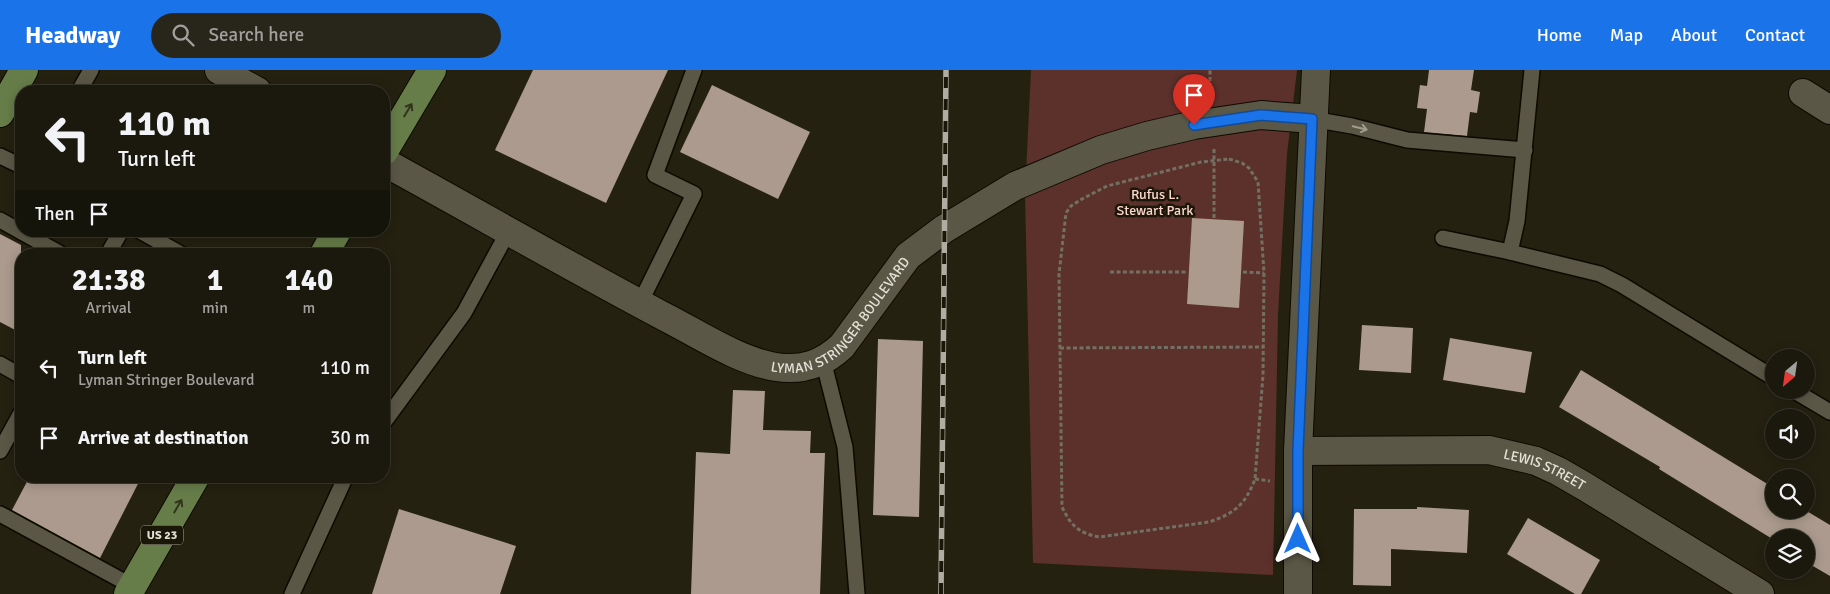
<!DOCTYPE html>
<html lang="en">
<head>
<meta charset="utf-8">
<style>
  :root { --surface:#1b190d; --page:#28261b; --text:#f1f3f6; --muted:#a0a09d; --line:#39382e; --accent:#1a73e8 }
  body { margin:0; font-family:Signika,sans-serif; background:var(--page); color:var(--text); height:100vh; display:flex; flex-direction:column; font-size:19px; white-space:nowrap }
  * { box-sizing:border-box; margin:0 }
  p { font-size:16px; color:var(--muted) }
  .icon { flex:none; width:28px; height:28px; fill:none; stroke:currentColor; stroke-width:2; stroke-linecap:round; stroke-linejoin:round }
  .map { position:relative; flex:1; overflow:hidden }
  .sheet { position:absolute; left:15px; top:178px; width:375px; height:235px; display:flex; flex-direction:column; background:var(--surface); border-radius:20px; box-shadow:0 2px 12px #0003,0 0 0 1px var(--line) }
  .sheet>* { flex:none }
  .banner { position:absolute; left:15px; top:15px; width:375px; height:152px; border-radius:20px; box-shadow:0 2px 12px #0003,0 0 0 1px var(--line); background:#1b190d; color:var(--text); overflow:hidden }
  .needle { width:32px; rotate:209deg }
  .controls { position:absolute; left:1765px; top:279px; display:grid; gap:10px }
  .controls a { display:grid; place-items:center; width:50px; height:50px; border-radius:50%; background:var(--surface); box-shadow:0 2px 12px #0003,0 0 0 1px var(--line); font-size:25px }
  .pin { position:absolute; display:grid; place-items:center; width:42px; height:42px; color:#fff; margin:-51px -21px; border-radius:50% 50% 50% 0; rotate:-45deg; box-shadow:0 0 5px #0007 }
  .pin .icon { rotate:45deg }
  .me { position:absolute; width:55px; margin:-28px; rotate:0deg; stroke-linejoin:round; filter:drop-shadow(0 0 4px #0008) }
  .turn { display:flex; align-items:center; gap:18px; height:105px; padding:0 20px; font-size:22px }
  .turn .icon { width:65px; height:65px; stroke-width:2.5 }
  .turn b { display:block; font-size:35px; line-height:42px }
  .then { display:flex; align-items:center; height:48px; padding:0 20px; background:#0003; gap:10px; font-size:19px }
  .eta { display:flex; justify-content:space-evenly; align-items:center; height:85px; text-align:center }
  .eta b { font-size:30px; font-weight:800; line-height:35px }
  ul { padding:0; list-style:none }
  li { display:flex; align-items:center; gap:15px; height:70px; padding:0 20px }
  li div { flex:1 }
  li b { display:block; font-size:19px }
  li em { font-style:normal }
  header { display:flex; align-items:center; gap:30px; box-sizing:border-box; height:70px; padding:0 25px; background:var(--accent); color:#fff }
  header strong { font-size:24px }
  nav { display:flex; gap:28px; margin-inline-start:auto; font-size:18px }
  .search { width:350px; height:45px; background:var(--page); display:flex; align-items:center; gap:12px; box-sizing:border-box; padding:0 18px; border-radius:28px; color:var(--muted); font-size:19px }
  .map>svg:first-child { display:block }
  .green { fill:#5c302b }
  .building { fill:#ab9a8d }
  .lines { fill:none; stroke-linecap:round; stroke-linejoin:round }
  .service-casing { stroke:#0d0a01; stroke-width:18 }
  .minor-casing { stroke:#0d0a01; stroke-width:30 }
  .primary-casing { stroke:#0d0a01; stroke-width:30 }
  .path { stroke:#727062; stroke-width:3; stroke-dasharray:4 2.5; stroke-linecap:butt }
  .service { stroke:#5b5746; stroke-width:15 }
  .minor { stroke:#5b5746; stroke-width:28 }
  .primary { stroke:#667c49; stroke-width:28 }
  .rail-casing { stroke:#b0aea2; stroke-width:5.5 }
  .rail { stroke:#1b1708; stroke-width:4; stroke-dasharray:11; stroke-linecap:butt }
  .oneway { stroke:#32351c }
  .oneway2 { stroke:#a09c8e }
  .route-casing { stroke:#114b97; stroke-width:12 }
  .route { stroke:#1a73e8; stroke-width:9 }
  .labels { text-anchor:middle; dominant-baseline:central; stroke-width:5; stroke-linejoin:round; paint-order:stroke }
  .shield { fill:#1b1708; stroke:#a8a599; stroke-width:1 }
  .shield-label { font-size:12px; font-weight:bold; fill:#e4e2d7 }
  .park-label { font-size:14px; fill:#fdd5d0; stroke:#1b1708 }
  .street-label { font-size:14px; fill:#e4e2d7; stroke:#1b1708 }
</style>
</head>
<body>
<header>
<strong>Headway</strong>
<div class="search"><svg class="icon" aria-label="search" viewBox="0 0 24 24"><circle cx="10" cy="10" r="6"/><path d="M15 15l6 6"/></svg>Search here</div>
<nav><a>Home</a><a>Map</a><a>About</a><a>Contact</a></nav>
</header>
<div class="map">
<svg width="1830" height="524" viewBox="0 0 1830 524">
  <rect width="100%" height="100%" fill="#242111"/>
  <path class="green" d="M1031,0H1297L1287,84L1278,245L1273,505L1033,493L1025,123Z"/>
  <g class="building">
    <path d="M533,0H668L606,133L495,80Z"/>
    <path d="M1429,0H1474L1471,20L1480,22L1477,43L1470,42L1467,66L1424,62L1427,39L1417,38L1420,15L1427,16Z"/>
    <path d="M712,15L810,62L778,129L680,82Z"/>
    <path d="M1192,148L1244,151L1239,238L1187,234Z"/>
    <path d="M0,164L21,175V263L0,252Z"/>
    <path d="M1362,255L1413,258L1411,303L1359,300Z"/>
    <path d="M1450,268L1532,282L1525,323L1443,310Z"/>
    <path d="M878,269L923,271L919,447L873,445Z"/>
    <path d="M1581,300L1774,418V440H1805L1830,455V506L1806,492V468H1774V470L1659,399L1660,397L1559,337Z"/>
    <path d="M733,320L765,321L763,360L811,361L810,383H825L820,524H691L696,382L730,384Z"/>
    <path d="M30,406H142L100,488L12,440Z"/>
    <path d="M1417,437L1469,440L1467,483L1391,479V516L1353,515L1354,439H1417Z"/>
    <path d="M399,439L516,476L500,524H372Z"/>
    <path d="M1528,448L1600,490L1581,524H1575L1507,484Z"/>
  </g>
  <g class="lines">
    <defs>
      <g id="service">
        <path d="M1532,0L1517,151L1510,182L1600,204L1622,215L1774,308"/>
        <path d="M79,21L91,0"/>
        <path d="M1312,49L1352,56L1407,70L1525,80"/>
        <path d="M0,86L21,96"/>
        <path d="M0,150L61,184"/>
        <path d="M140,161L181,184"/>
        <path d="M1443,168L1510,182"/>
        <path d="M108,184L121,161"/>
        <path d="M640,233L694,124L655,105L694,0"/>
        <path d="M823,290L845,377L857,524"/>
        <path d="M0,294L21,306"/>
        <path d="M1793,320L1830,342"/>
        <path d="M384,352L464,243L509,160"/>
        <path d="M0,381L21,343"/>
        <path d="M0,444L132,516"/>
        <path d="M292,524L346,406"/>
      </g>
      <g id="minor">
        <path d="M219,0L257,21"/>
        <path d="M1803,23L1830,40"/>
        <path id="s1" d="M384,92C477,143 569,196 663,246C697,263 738,291 776,297C802,301 823,294 842,276L908,186L944,159L1015,116L1101,80L1147,66L1194,55L1261,45L1312,49"/>
        <path id="s2" d="M1298,381L1489,380L1536,391L1558,401L1584,416L1760,524"/>
        <path d="M1298,524V381L1316,0"/>
      </g>
      <g id="primary">
        <path d="M0,43L24,0"/>
        <path d="M384,81L432,0"/>
        <path d="M324,184L337,161"/>
        <path d="M128,524L196,406"/>
      </g>
    </defs>
    <use href="#service" class="service-casing"/>
    <use href="#minor" class="minor-casing"/>
    <use href="#primary" class="primary-casing"/>
    <g class="path">
      <path d="M1210,11V0"/>
      <path d="M1229,89L1242,93L1249,98L1258,112L1264,203L1263,305L1255,409C1245,435 1235,443 1209,452L1099,467C1079,463 1071,456 1062,437L1059,204L1066,143L1071,136L1082,129L1107,116L1201,92Z"/>
      <path d="M1214,148V78"/>
      <path d="M1110,202H1188"/>
      <path d="M1243,202L1264,203"/>
      <path d="M1060,278L1263,277"/>
      <path d="M1255,409L1270,411"/>
    </g>
    <use href="#service" class="service"/>
    <use href="#minor" class="minor"/>
    <use href="#primary" class="primary"/>
    <defs>
      <path id="rail" d="M941,524L946,0"/>
    </defs>
    <use href="#rail" class="rail-casing"/>
    <use href="#rail" class="rail"/>
  </g>
  <defs><path id="oneway-shaft" d="M-6 0H5M1.5-3L5.5 0L1.5 3" fill="none" stroke-width="1.6" stroke-linecap="round" stroke-linejoin="round" transform="scale(1.25)"/></defs>
  <g class="oneway">
    <use href="#oneway-shaft" transform="translate(408 40) rotate(-59)"/>
    <use href="#oneway-shaft" transform="translate(178 436) rotate(-60)"/>
  </g>
  <use class="oneway2" href="#oneway-shaft" transform="translate(1360 58) rotate(14)"/>
  <g class="lines">
    <defs>
      <path id="route" d="M1194,55L1261,45L1312,49L1298,381V469"/>
    </defs>
    <use href="#route" class="route-casing"/>
    <use href="#route" class="route"/>
  </g>
  <g class="labels">
    <rect class="shield" x="141" y="455.5" width="42" height="19" rx="4"/>
    <g class="shield-label">
      <text x="162" y="465">US 23</text>
    </g>
    <g class="park-label">
      <text x="1155" y="124">Rufus L.<tspan x="1155" dy="16">Stewart Park</tspan></text>
    </g>
    <g class="street-label">
      <text stroke="none"><textPath href="#s1" startOffset="531">LYMAN STRINGER BOULEVARD</textPath></text>
      <text stroke="none"><textPath href="#s2" startOffset="250">LEWIS STREET</textPath></text>
    </g>
  </g>
</svg>
<div class="controls">
<a><svg class="needle" viewBox="-14 -14 28 28"><path d="M0-13l5 13h-10z" fill="#e53935"/><path d="M0 13l5-13h-10z" fill="#a0a09d"/></svg></a>
<a><svg class="icon" aria-label="sound" viewBox="0 0 24 24"><path d="M4 9h4l5-4v14l-5-4H4zM17 9q2 3 0 6"/></svg></a>
<a><svg class="icon" aria-label="search" viewBox="0 0 24 24"><circle cx="10" cy="10" r="6"/><path d="M15 15l6 6"/></svg></a>
<a><svg class="icon" aria-label="layers" viewBox="0 0 24 24"><path d="M12 4l9 5-9 5-9-5zM3 14l9 5 9-5"/></svg></a>
</div>
<div class="pin" style="left:1194px;top:55px;background:#d93025"><svg class="icon" aria-label="arrive" viewBox="0 0 24 24"><path d="M6 21V4h12l-3 4 3 4H6"/></svg></div>
<svg class="me" style="left:1298px;top:469px" viewBox="-20 -20 40 40"><path d="M0-17L14 15 0 8-14 15z" fill="#1a73e8" stroke="#fff" stroke-width="4"/></svg>
<div class="banner">
<div class="turn"><svg class="icon" aria-label="left" viewBox="0 0 24 24"><path d="M17 20v-9H6M10 6l-5 5 5 5"/></svg><div><b>110 m</b>Turn left</div></div>
<div class="then">Then<svg class="icon" aria-label="arrive" viewBox="0 0 24 24"><path d="M6 21V4h12l-3 4 3 4H6"/></svg></div>
</div>
<section class="sheet">
<div class="eta">
<div><b>21:38</b><p>Arrival</p></div>
<div><b>1</b><p>min</p></div>
<div><b>140</b><p>m</p></div>
</div>
<ul>
<li><svg class="icon" aria-label="left" viewBox="0 0 24 24"><path d="M17 20v-9H6M10 6l-5 5 5 5"/></svg><div><b>Turn left</b><p>Lyman Stringer Boulevard</p></div><em>110 m</em></li>
<li><svg class="icon" aria-label="arrive" viewBox="0 0 24 24"><path d="M6 21V4h12l-3 4 3 4H6"/></svg><div><b>Arrive at destination</b></div><em>30 m</em></li>
</ul>
</section>
</div>
</body>
</html>
